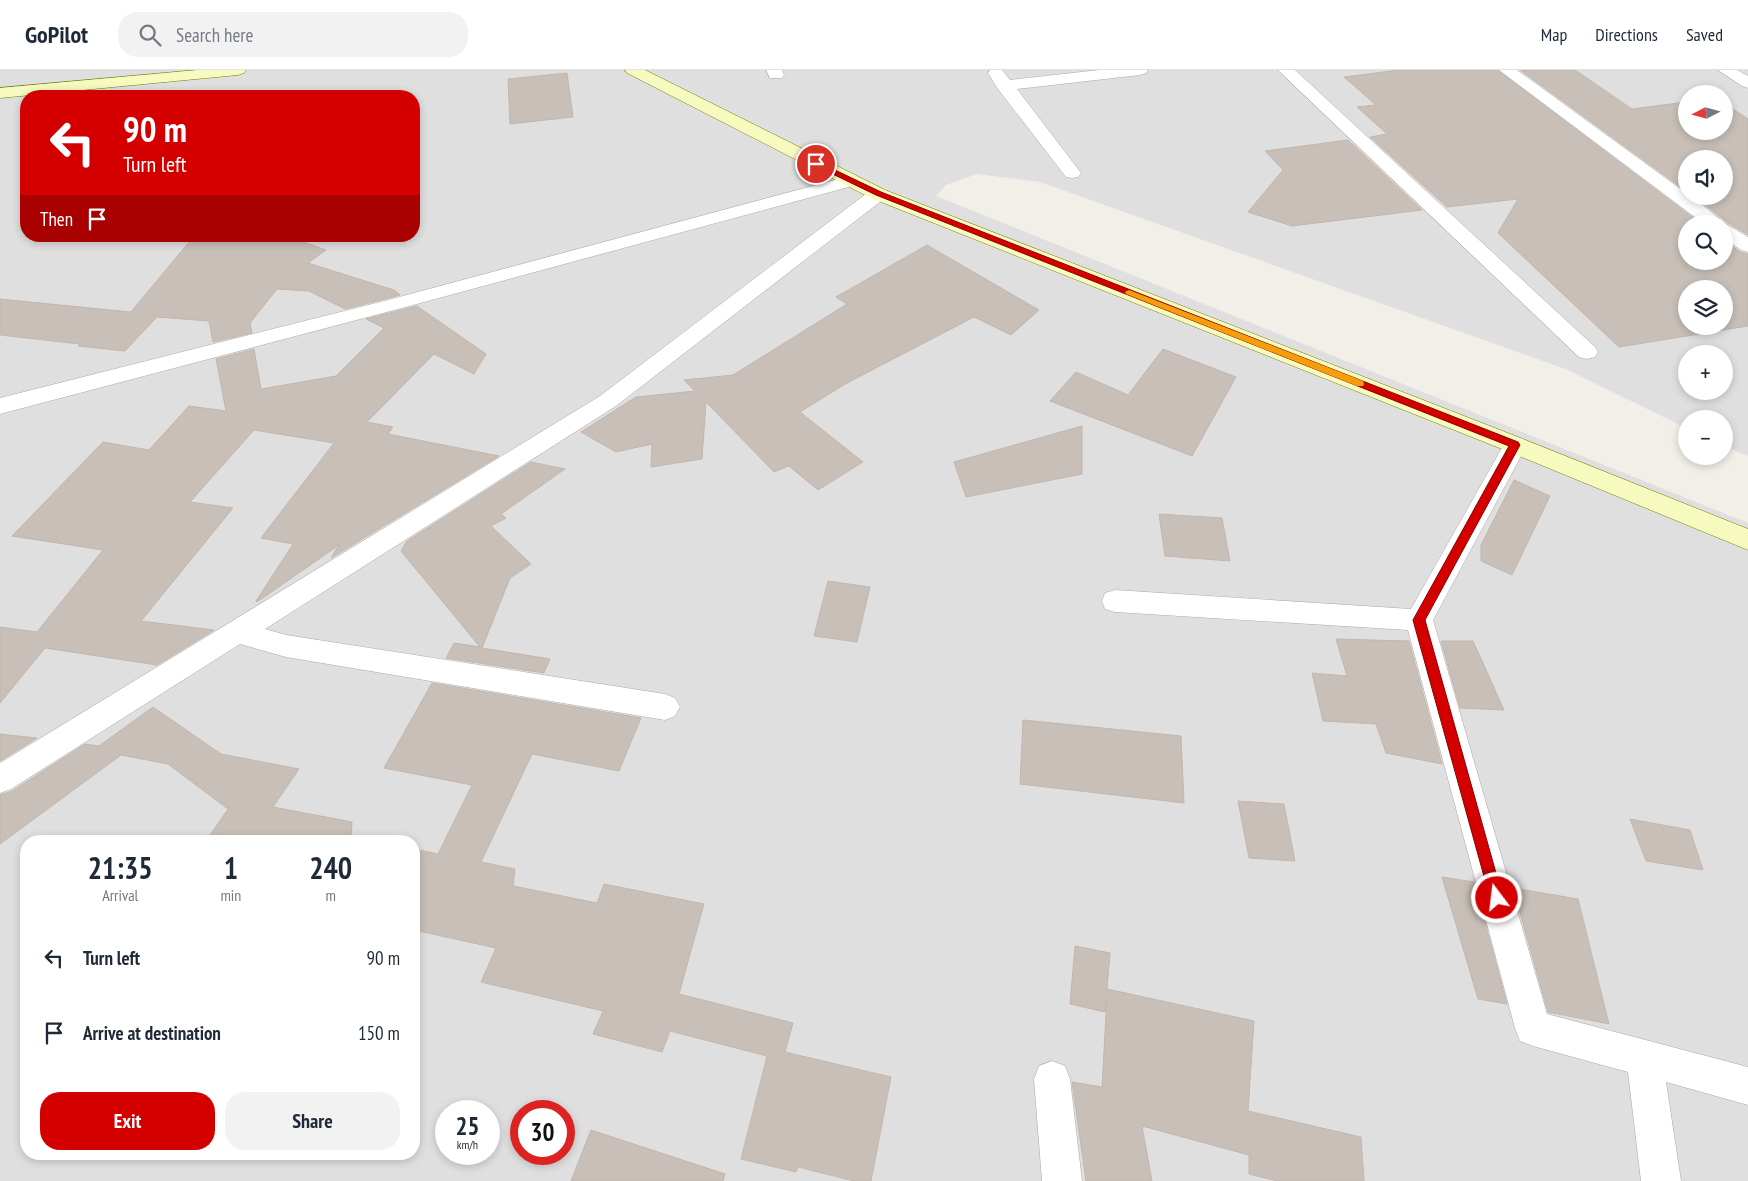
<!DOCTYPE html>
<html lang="en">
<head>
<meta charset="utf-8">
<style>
  :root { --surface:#fff; --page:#f2f2f3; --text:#1f2937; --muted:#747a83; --line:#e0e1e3; --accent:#d40000 }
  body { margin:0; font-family:"PT Sans Narrow",sans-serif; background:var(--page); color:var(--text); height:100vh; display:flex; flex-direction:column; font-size:19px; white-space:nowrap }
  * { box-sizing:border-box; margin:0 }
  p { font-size:16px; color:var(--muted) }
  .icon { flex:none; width:28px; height:28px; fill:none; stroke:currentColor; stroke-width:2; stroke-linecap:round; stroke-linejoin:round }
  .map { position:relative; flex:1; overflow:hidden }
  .drawer { position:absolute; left:20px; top:765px; width:400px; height:325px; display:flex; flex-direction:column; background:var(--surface); border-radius:20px; box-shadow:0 2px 8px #0003 }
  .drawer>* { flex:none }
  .top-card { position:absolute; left:20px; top:20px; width:400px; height:152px; border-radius:20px; box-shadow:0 2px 8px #0003; background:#d40000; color:#fff; overflow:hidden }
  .needle { width:32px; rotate:264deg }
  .tools { position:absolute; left:1678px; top:15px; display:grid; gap:10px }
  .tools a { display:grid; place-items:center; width:55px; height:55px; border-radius:50%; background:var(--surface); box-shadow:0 2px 8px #0003; font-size:25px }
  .speed { position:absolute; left:435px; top:1030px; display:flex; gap:10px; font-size:25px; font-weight:700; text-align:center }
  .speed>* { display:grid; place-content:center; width:65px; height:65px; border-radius:50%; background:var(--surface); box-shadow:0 2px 8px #0003; line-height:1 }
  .speed small { font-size:12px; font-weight:400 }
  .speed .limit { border:8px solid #d22; background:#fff; color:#111 }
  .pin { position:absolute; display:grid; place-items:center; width:42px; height:42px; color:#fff; margin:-21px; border:2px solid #fff; border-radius:50%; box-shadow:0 1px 5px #0007 }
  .me { position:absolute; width:55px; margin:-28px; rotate:345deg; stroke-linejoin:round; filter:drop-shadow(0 0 4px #0008) }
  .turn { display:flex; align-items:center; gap:18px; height:105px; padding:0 20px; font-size:22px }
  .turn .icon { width:65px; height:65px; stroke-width:2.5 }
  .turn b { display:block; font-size:35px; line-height:42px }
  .then { display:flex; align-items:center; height:48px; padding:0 20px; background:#0003; gap:10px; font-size:19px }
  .eta { display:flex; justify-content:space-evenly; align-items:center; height:85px; text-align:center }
  .eta b { font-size:30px; font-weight:800; line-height:35px }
  .cta { display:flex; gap:10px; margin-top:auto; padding:10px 20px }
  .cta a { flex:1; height:58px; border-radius:20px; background:var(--accent); color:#fff; font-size:20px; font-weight:800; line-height:58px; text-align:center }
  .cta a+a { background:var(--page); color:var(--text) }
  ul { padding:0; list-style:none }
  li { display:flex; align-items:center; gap:15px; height:75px; padding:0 20px }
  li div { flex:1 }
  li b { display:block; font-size:19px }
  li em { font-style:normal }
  header { display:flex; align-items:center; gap:30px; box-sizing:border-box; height:70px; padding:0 25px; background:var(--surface); border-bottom:1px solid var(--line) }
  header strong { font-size:24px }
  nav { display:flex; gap:28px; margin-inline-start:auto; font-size:18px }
  .search { width:350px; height:45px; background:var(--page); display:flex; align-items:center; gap:12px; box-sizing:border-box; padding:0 18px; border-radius:20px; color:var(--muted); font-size:19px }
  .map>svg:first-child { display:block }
  .residential { fill:#e0dfdf; fill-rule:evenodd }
  .building { fill:#c7bfb8; stroke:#c4b6ab; fill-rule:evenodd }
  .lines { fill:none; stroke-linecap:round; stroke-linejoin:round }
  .street-casing { stroke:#a9a9a9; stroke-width:1 }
  .secondary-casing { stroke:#707d05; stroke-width:1 }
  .street { fill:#fff; fill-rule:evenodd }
  .secondary { fill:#f7fabf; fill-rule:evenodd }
  .route { fill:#d40000; stroke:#8a0000 }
  .slow { fill:#f59e0b }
</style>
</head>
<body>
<header>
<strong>GoPilot</strong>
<div class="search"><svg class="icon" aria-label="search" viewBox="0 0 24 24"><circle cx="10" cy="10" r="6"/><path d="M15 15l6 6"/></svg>Search here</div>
<nav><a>Map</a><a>Directions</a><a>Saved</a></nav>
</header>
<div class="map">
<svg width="1748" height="1111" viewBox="0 0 1748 1111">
  <rect width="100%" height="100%" fill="#f2efe9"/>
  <path class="residential" d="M0,0H1748V386L1724,376V349H1686V358L1568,300L1040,112L977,104L946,115L936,126L1748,453V1111H0ZM1686,24H1724V61H1686ZM26,26H414V166H26ZM1686,89H1724V126H1686ZM1686,154H1724V191H1686ZM1686,219H1724V256H1686ZM1686,284H1724V321H1686ZM26,771H414V1084H26ZM446,1041H489V1084H446ZM521,1041H564V1084H521Z"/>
  <g class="building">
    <path d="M1399,0H1497L1701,154H1686V191H1724V170L1740,182L1748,184V256L1619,277L1498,163L1518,129L1447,137L1370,67L1387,64L1357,37L1376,35L1344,7ZM1686,219H1724V256H1686Z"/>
    <path d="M1520,0H1575L1632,39L1686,32V61H1724V33L1748,49V165L1727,152L1694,126H1724V89H1686V121Z"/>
    <path d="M567,3L573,47L510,54L508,9Z"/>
    <path d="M1348,70L1422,140L1292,156L1248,142L1283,100L1265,81Z"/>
    <path d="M194,166H286L326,180L308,193L394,220L400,225L345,239L309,221L277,219L250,253L252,263L213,272L209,251L157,247L125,281L78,276L80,274L0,265V229L131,242Z"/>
    <path d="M927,175L1039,240L1011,265L974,247L847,313L800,342L863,392L818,420L789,396L774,402L706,332L702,389L651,397L652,374L616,382L581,362L636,327L695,321L684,310L733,305L847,234L836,227Z"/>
    <path d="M417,236L486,284L474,304L434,284L367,352L393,357L388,364L499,386L331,488L339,475L257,532L256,531L293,474L261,468L334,373L254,360L190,432L233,438L141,551L214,560L157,595L45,578L0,633V557L37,562L103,480L12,466L103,372L149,380L189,336L226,341L216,289L254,279L261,319L336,306L384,258L366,249Z"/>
    <path d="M1163,279L1236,307L1192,386L1050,331L1076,302L1128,325Z"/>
    <path d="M1082,356V404L966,427L954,392Z"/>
    <path d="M531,392L565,399L501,444L506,448L491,456L531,494L510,508L482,578L550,589L544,603L446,588L454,573L480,577L401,481L407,471Z"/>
    <path d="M1514,410L1550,426L1512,505L1481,491V475Z"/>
    <path d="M1159,444L1222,448L1230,491L1165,486Z"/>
    <path d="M828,511L870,517L857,572L814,566Z"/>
    <path d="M1336,569L1409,571L1442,694L1386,683L1376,654L1323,651L1312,603L1347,606Z"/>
    <path d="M1441,571H1473L1504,640L1460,638Z"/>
    <path d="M432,613L641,648L619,701L532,684L481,792L515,799L513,816L597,833L604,814L704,834L679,924L793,953L785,982L891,1007L871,1111H854L798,1097L796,1102L741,1089L767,986L670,961L662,982L593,964L603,941L481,912L496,878L414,860V779L438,784L472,715L384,698Z"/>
    <path d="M153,637L221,684L299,699L273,737L352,752L351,771H206L228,739L168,694L121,685L0,774V725L12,721L85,674L99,676Z"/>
    <path d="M1023,650L1181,666L1184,733L1020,714Z"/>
    <path d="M0,664L37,668L0,691Z"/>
    <path d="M1238,731L1284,734L1295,791L1249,788Z"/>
    <path d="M1630,749L1690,760L1703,800L1646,791Z"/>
    <path d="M1442,807L1474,812L1507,934L1478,929Z"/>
    <path d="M1513,818L1578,829L1609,954L1548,942Z"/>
    <path d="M1075,876L1110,883L1107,919L1254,951L1248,1041L1361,1067L1364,1111H1277L1249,1104V1085L1142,1056L1152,1111H1086L1072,1012L1102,1017L1107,927L1105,942L1070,934Z"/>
    <path d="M591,1060L725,1104L723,1111H571Z"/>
  </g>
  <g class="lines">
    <defs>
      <g id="street">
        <path d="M766,0H782L784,5L782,8H770Z"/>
        <path d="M990,0H1002L1010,10L1099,0H1148L1146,3L1140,5L1017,19L1081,103L1078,107L1072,108L1066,107L998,19L988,3Z"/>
        <path d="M1278,0H1295L1595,277L1598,282L1595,287L1587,289L1579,287Z"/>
        <path d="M1499,0H1517L1686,123V126H1691L1726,154L1748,167V182L1741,180L1724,168V154H1704Z"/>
        <path d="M1718,0H1737L1748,6V18L1742,16Z"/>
        <path d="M850,106L856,107L859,111L856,115L402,238L0,344V328L388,230Z"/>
        <path d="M878,118L885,120L887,124L885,128L616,336L265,559L286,565L665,624L675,628L680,637L675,646L665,650L286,587L240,574L11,719L0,723V693L600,326L871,120Z"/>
        <path d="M1515,367L1523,369L1527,375L1433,550L1547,944L1748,997V1035L1666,1012L1681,1111H1641L1628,1002L1533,976L1520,971L1515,958L1408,560L1115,542L1105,539L1102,531L1105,523L1115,520L1411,539L1507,369Z"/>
        <path d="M1052,991L1065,996L1070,1009L1082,1111H1042L1034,1009L1039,996Z"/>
      </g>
      <g id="secondary">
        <path d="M197,0H246L244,3L238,5L0,28V18Z"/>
        <path d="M625,0H645L885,120L1523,369L1748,459V480L1507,381L871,128L627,3Z"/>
      </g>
    </defs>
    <use href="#street" class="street-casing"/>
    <use href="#secondary" class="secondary-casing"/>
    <use href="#street" class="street"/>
    <use href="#secondary" class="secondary"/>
  </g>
  <path class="route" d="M816,91L881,122L1518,372L1520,375L1425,550L1503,828L1501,833L1497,835L1492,833L1490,828L1413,550L1509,376L876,125L814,95V92Z"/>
  <path class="slow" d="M1129,220L1363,311L1364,314L1363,316H1357L1126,224L1125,222Z"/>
</svg>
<div class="tools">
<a><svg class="needle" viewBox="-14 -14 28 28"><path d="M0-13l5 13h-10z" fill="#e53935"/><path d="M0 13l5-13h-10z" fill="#747a83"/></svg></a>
<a><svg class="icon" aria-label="sound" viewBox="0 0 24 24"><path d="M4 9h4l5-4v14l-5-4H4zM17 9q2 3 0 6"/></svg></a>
<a><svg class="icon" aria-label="search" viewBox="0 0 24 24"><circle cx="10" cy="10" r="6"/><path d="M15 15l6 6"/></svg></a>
<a><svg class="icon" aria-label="layers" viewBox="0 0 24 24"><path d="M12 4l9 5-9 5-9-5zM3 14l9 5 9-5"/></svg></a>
<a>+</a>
<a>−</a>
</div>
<div class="speed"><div>25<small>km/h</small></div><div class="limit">30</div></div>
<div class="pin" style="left:816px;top:94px;background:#d93025"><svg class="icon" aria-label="arrive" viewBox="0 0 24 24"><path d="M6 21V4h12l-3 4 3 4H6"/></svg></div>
<svg class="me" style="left:1497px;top:828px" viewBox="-20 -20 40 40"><circle r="17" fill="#d40000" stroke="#fff" stroke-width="3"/><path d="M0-11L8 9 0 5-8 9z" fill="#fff"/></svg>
<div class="top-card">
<div class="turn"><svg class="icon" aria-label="left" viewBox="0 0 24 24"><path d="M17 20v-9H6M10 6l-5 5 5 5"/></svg><div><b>90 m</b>Turn left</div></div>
<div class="then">Then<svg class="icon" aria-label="arrive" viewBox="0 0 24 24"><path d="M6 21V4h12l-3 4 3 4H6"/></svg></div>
</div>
<section class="drawer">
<div class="eta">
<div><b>21:35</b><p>Arrival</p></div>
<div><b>1</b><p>min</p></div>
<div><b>240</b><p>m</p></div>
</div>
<ul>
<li><svg class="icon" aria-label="left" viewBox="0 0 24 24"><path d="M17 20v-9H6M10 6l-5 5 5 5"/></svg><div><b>Turn left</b></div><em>90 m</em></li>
<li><svg class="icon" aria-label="arrive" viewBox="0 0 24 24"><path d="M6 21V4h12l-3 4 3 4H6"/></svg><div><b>Arrive at destination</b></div><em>150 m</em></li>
</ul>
<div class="cta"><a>Exit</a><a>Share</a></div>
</section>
</div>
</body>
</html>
